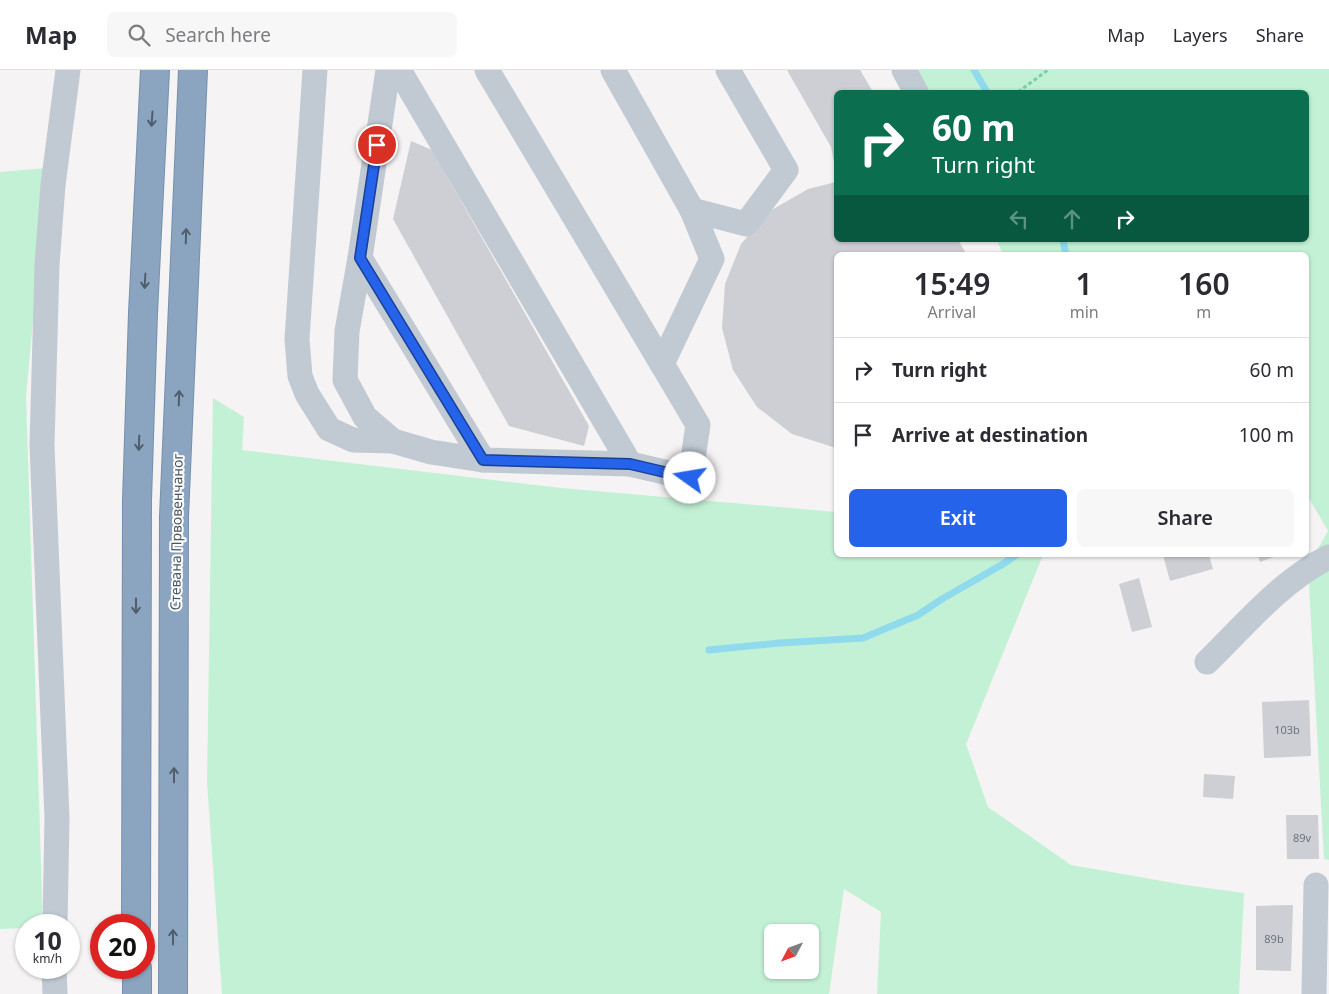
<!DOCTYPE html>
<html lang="en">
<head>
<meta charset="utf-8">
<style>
  :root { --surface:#fff; --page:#f7f7f7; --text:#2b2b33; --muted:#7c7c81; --line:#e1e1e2; --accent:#2563eb }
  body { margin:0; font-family:"Noto Sans",sans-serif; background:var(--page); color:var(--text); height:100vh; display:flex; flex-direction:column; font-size:19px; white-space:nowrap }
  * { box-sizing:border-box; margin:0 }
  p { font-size:16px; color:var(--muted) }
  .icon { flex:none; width:28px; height:28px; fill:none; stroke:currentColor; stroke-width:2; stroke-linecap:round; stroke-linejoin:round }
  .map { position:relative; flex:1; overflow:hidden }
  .side { position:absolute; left:834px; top:182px; width:475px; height:305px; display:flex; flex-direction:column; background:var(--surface); border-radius:8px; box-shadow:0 1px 4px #0004 }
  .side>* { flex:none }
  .banner { position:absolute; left:834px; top:20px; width:475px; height:152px; border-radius:8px; box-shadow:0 1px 4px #0004; background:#0b6e4f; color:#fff; overflow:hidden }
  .needle { width:32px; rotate:229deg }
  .tools { position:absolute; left:764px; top:854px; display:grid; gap:10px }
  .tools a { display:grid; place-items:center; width:55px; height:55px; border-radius:8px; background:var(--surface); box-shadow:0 1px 4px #0004; font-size:25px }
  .speed { position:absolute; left:15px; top:844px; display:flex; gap:10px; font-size:25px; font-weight:700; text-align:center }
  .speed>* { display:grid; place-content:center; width:65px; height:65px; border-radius:50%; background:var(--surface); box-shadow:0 1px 4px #0004; line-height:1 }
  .speed small { font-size:12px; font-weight:400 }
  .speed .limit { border:8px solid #d22; background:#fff; color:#111 }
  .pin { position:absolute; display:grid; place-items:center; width:42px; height:42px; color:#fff; margin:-21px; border:2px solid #fff; border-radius:50%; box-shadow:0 1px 5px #0007 }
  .me { position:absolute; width:55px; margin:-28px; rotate:283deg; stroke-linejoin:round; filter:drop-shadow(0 0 4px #0008) }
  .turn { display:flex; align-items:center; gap:18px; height:105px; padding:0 15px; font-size:22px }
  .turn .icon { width:65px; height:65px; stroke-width:2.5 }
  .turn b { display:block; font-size:35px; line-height:42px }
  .lanes { display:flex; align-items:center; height:48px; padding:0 15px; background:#0003; justify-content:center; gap:25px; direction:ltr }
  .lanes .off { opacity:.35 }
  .eta { display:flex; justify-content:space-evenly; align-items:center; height:85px; text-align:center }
  .eta b { font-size:30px; font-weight:600; line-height:35px }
  .cta { display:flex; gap:10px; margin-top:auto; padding:10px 15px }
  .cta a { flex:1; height:58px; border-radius:8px; background:var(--accent); color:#fff; font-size:20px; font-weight:600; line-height:58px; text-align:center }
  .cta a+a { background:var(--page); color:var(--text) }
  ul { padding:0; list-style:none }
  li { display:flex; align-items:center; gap:15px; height:65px; padding:0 15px; border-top:1px solid var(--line) }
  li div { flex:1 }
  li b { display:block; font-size:19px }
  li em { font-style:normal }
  header { display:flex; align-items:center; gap:30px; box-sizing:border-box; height:70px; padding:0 25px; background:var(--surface); border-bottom:1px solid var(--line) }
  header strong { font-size:24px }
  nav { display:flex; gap:28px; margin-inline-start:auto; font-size:18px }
  .search { width:350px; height:45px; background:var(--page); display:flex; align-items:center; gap:12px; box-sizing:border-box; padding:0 18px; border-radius:8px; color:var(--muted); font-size:19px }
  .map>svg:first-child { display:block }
  .green { fill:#c3f1d5; fill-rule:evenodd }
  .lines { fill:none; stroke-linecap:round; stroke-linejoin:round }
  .stream { stroke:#90daee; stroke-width:7 }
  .building { fill:#cdcfd5 }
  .highway-casing { stroke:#7690ad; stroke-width:30 }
  .path { stroke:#7ad0a6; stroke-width:3; stroke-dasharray:4 2.5; stroke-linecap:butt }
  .minor { stroke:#c1cad2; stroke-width:25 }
  .highway { stroke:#8ba5c1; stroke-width:28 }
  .oneway { stroke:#505e6b }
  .route-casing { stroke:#184099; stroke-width:12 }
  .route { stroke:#2563eb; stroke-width:9 }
  .labels { text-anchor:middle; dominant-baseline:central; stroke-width:4; stroke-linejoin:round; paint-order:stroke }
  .number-label { font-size:11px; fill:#6b747e }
  .street-label { font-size:14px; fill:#4a5661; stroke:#fff }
</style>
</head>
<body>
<header>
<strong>Map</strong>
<div class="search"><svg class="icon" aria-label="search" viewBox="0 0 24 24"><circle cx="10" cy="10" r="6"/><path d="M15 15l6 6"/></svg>Search here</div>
<nav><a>Map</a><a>Layers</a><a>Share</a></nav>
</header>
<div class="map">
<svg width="1329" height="924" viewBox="0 0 1329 924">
  <rect width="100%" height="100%" fill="#f5f3f3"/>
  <g class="green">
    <path d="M907,0H1329V790L1324,789L1308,496L1328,461L1306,423V185H1003L997,170H1306V22H920Z"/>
    <path d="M47,98L26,327L43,855H26V858L0,859V102Z"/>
    <path d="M213,328L244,347L242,380L561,418L836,442V485H1043L966,674L988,737L1071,795L1185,815L1244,823L1239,924H877L881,842L844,819L829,924H222L207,712ZM772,862H810V900H772Z"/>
  </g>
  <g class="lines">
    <g class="stream">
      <path d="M974,0L987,22"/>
      <path d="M1063,170L1066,185"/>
      <path d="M709,580L780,573L863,568L918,545L942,529L1003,494L1016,485"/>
    </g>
  </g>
  <g class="building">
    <path d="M787,0H860L873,22H836V101L831,77Z"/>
    <path d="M411,71L432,80L589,356L584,376L509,356L393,149Z"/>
    <path d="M836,112V170H958L967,185H836V378L792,364L757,337L733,300L722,258L725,214L741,174L770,141L808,119Z"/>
    <path d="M1163,485H1209L1213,499L1170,511Z"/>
    <path d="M1258,485H1279L1260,492Z"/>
    <path d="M1139,508L1152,557L1132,562L1119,514Z"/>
    <path d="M1309,630L1311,686L1264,688L1262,632Z"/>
    <path d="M1204,704L1235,706L1233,729L1203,727Z"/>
    <path d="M1286,745H1318L1319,789H1287Z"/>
    <path d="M1293,835L1291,901L1256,900V836Z"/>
  </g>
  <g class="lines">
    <defs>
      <g id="highway">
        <path d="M136,855L137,430L143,243L155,0"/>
        <path d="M137,898V924"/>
        <path d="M173,924L174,447L193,0"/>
      </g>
    </defs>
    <use href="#highway" class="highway-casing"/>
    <path class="path" d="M1018,22L1048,0"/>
    <g class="minor">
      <path d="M315,0L297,269L300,306L307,324L329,359L353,370L393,371"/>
      <path d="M388,0L360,188L483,390"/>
      <path d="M399,0L630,394"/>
      <path d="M487,0L662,294L712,189L692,140"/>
      <path d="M613,0L692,140L746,154L786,100L728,0"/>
      <path d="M904,0L916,22"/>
      <path d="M360,188L347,261L345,310L365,347L393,371L431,382L483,390L630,394L690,408L698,355L662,294"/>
      <path d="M1207,592C1245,555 1281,511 1329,487"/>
      <path d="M55,855L57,748L42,375L47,195L53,115L68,0"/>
      <path d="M54,898L55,924"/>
      <path d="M1314,924L1316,815"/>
    </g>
    <use href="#highway" class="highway"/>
  </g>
  <defs><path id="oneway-shaft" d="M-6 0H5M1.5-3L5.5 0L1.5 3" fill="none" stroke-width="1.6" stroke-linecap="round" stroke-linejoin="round" transform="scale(1.25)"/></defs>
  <g class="oneway">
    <use href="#oneway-shaft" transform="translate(152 49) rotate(94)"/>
    <use href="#oneway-shaft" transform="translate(186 166) rotate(-88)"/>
    <use href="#oneway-shaft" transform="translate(145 211) rotate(93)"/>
    <use href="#oneway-shaft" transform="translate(179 328) rotate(-88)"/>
    <use href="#oneway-shaft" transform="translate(139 373) rotate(92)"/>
    <use href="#oneway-shaft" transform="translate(136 536) rotate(90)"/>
    <use href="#oneway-shaft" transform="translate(174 705) rotate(-90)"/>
    <use href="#oneway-shaft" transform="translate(173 867) rotate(-90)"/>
  </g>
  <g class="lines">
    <defs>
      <path id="route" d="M377,75L360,188L483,390L630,394L690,408"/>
    </defs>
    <use href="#route" class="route-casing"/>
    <use href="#route" class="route"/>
  </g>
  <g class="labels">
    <g class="number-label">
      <text x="1287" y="659">103b</text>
      <text x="1302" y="767">89v</text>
      <text x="1274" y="868">89b</text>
    </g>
    <g class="street-label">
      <text transform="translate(176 462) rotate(-89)">Стевана Првовенчаног</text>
    </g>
  </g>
</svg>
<div class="tools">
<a><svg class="needle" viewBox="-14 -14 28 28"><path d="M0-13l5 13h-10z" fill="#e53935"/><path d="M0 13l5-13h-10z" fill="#7c7c81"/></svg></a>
</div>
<div class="speed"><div>10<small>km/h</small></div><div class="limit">20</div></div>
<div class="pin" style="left:377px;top:75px;background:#d93025"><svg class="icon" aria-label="arrive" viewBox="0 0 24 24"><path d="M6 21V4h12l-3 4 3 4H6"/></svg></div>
<svg class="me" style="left:690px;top:408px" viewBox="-20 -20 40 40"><circle r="19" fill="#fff"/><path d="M0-13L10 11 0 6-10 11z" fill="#2563eb"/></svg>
<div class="banner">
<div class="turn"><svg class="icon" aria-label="right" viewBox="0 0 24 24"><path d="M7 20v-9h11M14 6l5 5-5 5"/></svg><div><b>60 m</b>Turn right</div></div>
<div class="lanes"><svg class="icon off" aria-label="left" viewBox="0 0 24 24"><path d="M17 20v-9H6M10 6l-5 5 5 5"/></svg><svg class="icon off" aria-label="ahead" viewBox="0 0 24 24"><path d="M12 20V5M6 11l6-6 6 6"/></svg><svg class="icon" aria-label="right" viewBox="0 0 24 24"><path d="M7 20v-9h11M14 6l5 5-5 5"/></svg></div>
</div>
<section class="side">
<div class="eta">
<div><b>15:49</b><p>Arrival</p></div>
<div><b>1</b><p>min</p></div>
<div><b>160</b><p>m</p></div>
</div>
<ul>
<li><svg class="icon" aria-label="right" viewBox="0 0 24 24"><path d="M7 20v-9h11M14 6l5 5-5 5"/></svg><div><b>Turn right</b></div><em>60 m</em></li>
<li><svg class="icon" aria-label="arrive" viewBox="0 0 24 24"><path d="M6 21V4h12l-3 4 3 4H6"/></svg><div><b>Arrive at destination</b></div><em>100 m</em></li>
</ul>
<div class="cta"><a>Exit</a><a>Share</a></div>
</section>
</div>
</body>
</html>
